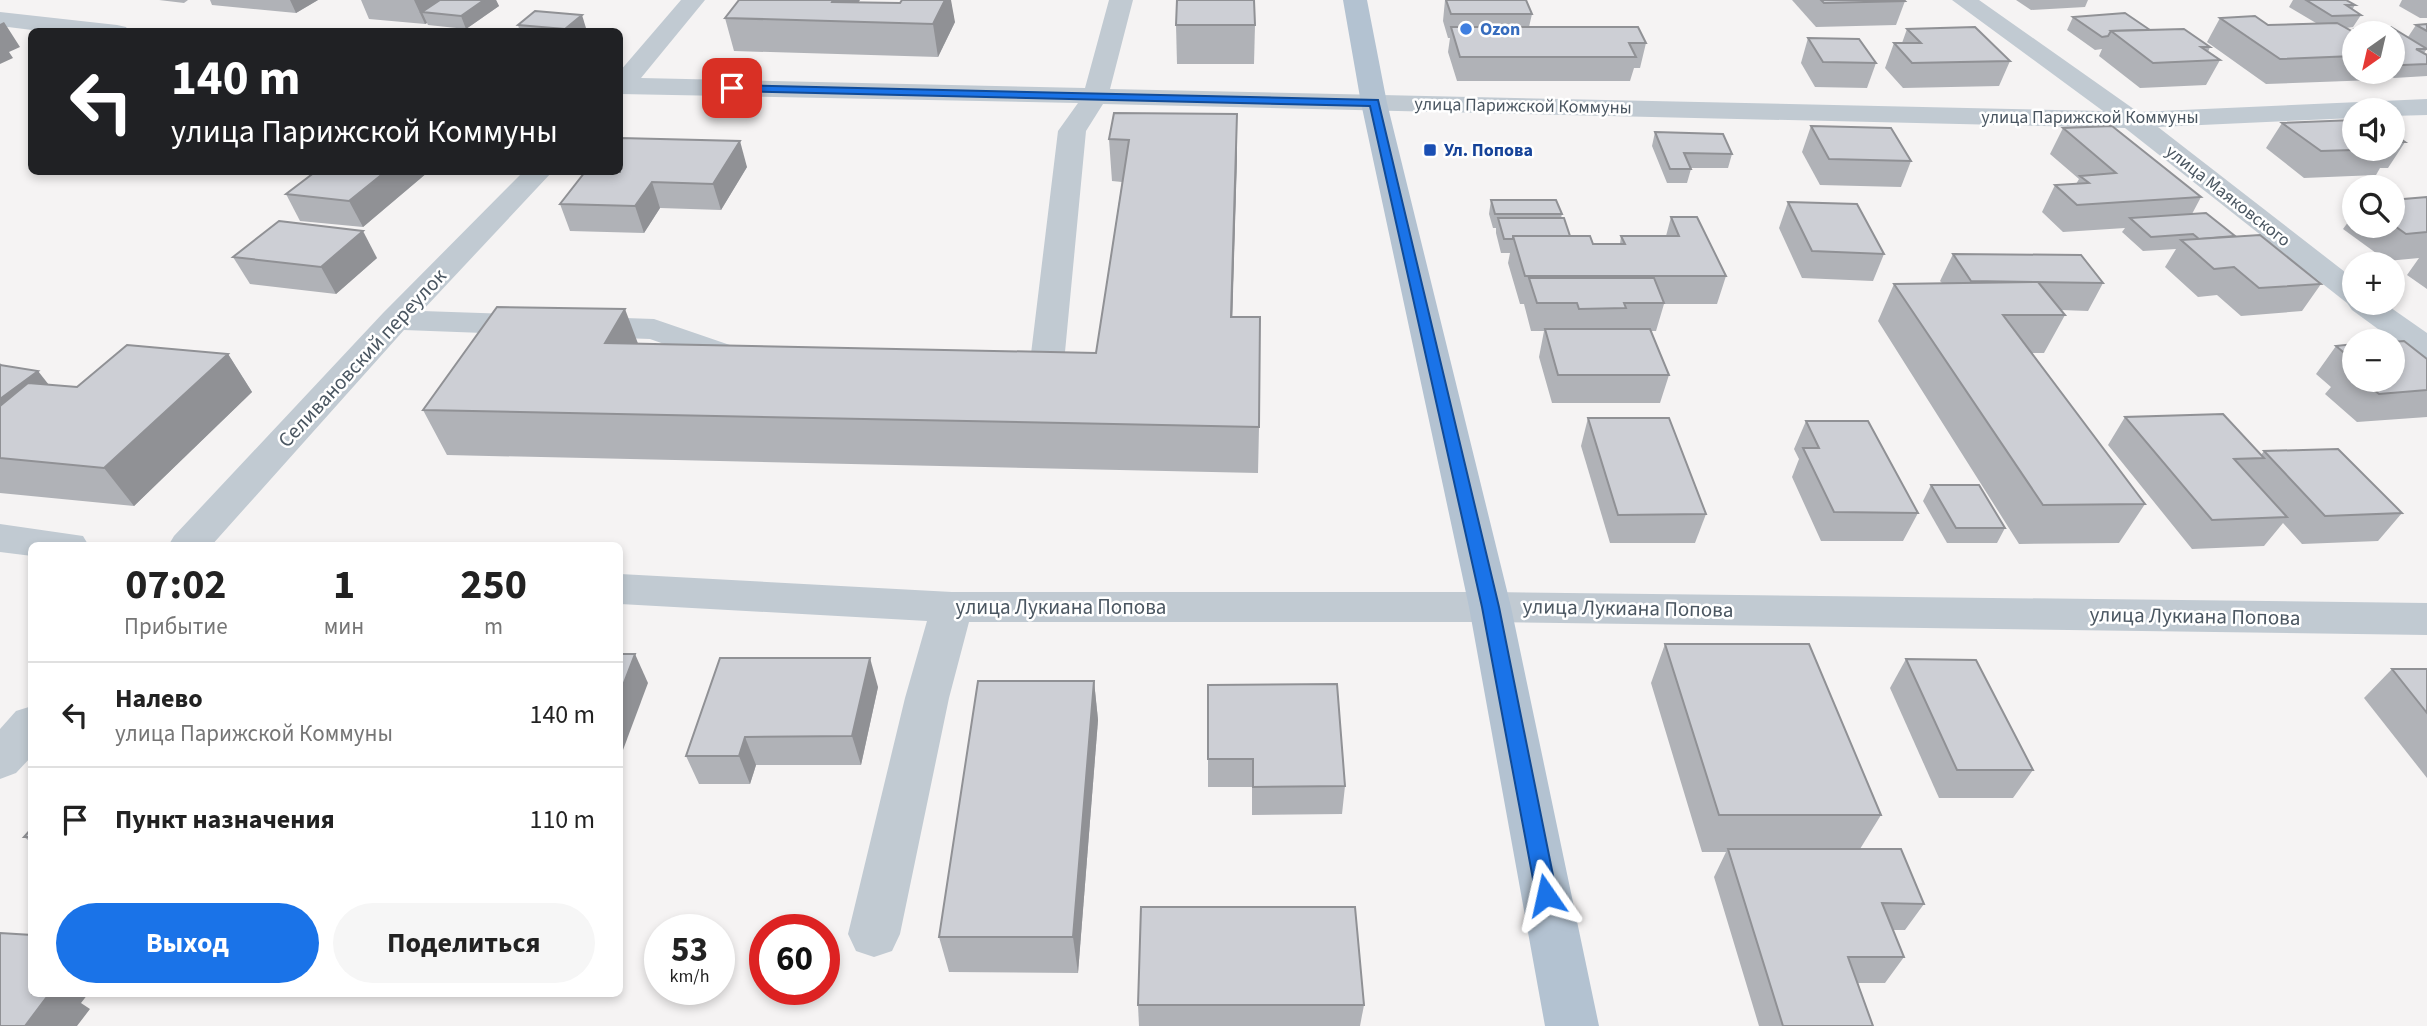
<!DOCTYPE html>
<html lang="ru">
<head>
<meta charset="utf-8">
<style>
  :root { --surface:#fff; --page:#f6f6f6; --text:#222; --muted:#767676; --line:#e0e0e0; --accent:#1a73e8 }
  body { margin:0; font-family:"Source Sans 3",sans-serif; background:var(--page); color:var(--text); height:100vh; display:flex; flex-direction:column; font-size:26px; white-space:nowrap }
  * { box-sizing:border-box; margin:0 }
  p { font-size:23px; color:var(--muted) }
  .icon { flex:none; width:38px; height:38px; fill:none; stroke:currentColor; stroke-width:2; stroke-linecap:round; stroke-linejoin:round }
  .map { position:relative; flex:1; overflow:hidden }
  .drawer { position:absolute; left:28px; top:542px; width:595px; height:455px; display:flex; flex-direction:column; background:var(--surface); border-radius:10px; box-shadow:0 4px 10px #0003 }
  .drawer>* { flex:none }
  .hud { position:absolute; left:28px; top:28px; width:595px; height:147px; border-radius:10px; box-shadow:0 4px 10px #0003; background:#202124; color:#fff; overflow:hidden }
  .needle { width:46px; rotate:214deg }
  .fabs { position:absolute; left:2342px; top:21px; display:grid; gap:14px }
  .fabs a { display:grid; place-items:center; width:63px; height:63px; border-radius:50%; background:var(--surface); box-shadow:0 4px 10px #0003; font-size:35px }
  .speed { position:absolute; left:644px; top:914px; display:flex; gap:14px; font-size:35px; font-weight:700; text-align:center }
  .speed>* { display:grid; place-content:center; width:91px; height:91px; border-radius:50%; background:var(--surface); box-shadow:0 4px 10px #0003; line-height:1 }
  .speed small { font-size:18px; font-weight:400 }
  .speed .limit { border:10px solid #d22; background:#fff; color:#111 }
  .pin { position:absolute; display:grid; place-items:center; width:60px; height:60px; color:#fff; margin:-30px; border-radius:14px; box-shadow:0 4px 10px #0006 }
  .me { position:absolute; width:77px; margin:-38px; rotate:349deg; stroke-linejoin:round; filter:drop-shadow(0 0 5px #0008) }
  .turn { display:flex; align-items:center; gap:24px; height:147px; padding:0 28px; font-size:32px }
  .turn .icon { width:91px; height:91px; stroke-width:2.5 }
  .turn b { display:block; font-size:49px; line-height:60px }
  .eta { display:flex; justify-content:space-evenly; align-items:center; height:119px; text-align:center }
  .eta b { font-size:42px; font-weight:700; line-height:49px }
  .action { display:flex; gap:14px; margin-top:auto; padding:14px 28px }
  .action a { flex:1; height:80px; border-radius:42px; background:var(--accent); color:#fff; font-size:28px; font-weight:700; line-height:80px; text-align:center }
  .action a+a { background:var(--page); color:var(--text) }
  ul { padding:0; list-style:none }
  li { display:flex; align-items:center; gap:21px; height:105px; padding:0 28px; border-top:2px solid var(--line) }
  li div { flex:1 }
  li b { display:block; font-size:26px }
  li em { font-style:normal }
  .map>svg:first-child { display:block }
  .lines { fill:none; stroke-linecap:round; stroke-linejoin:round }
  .minor { fill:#c1cad2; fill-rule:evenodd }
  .major { fill:#b3c2d1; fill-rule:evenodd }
  .wall { fill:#b0b2b7 }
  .shaded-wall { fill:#909195 }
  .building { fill:#cdcfd5; stroke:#909195; stroke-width:2 }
  .route { fill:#1a73e8; stroke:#114b97; stroke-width:2 }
  .shop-dot { fill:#3f7fe0; stroke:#fff; stroke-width:2.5 }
  .transit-dot { fill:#1a4fb4; stroke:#fff; stroke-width:2.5 }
  .labels { text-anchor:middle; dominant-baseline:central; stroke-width:5; stroke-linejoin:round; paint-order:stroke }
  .far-shop-label { font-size:18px; font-weight:bold; fill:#366cbe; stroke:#fff; text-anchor:start }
  .far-street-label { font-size:18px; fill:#4a5661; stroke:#fff }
  .far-transit-label { font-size:18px; font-weight:bold; fill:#164399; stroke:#fff; text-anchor:start }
  .street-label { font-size:21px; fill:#4a5661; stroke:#fff }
</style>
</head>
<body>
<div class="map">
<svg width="2427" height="1026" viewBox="0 0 2427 1026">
  <rect width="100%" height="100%" fill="#f5f3f3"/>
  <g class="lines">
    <g class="minor">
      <path d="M681,0H705L641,78L1085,88L1109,0H1133L1110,89L2103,111L1952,0H1979L2138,112L2427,99V115L2392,116V110H2354V118L2158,127L2354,279V303H2384L2427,333V359L2415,356L2352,310L2347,303L2125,128L1103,104L1086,131L1063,373L1058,381C1040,385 1022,384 1004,380L999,372L1004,364L1030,362L1058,131L1078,103L620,94V71Z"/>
      <path d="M0,12L117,25L126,27L129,32H48L0,26Z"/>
      <path d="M523,172H552L422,311L654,319L759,355L764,362L759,369L747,372L735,369L650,339L404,330L211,546H168L174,536L383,313Z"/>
      <path d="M0,524L83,536L89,546H32V556L0,552Z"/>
      <path d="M620,574L952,592H1490L2427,603V635L1490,622H969L949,698L900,934L892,951L874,957L856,951L848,934L905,698L927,621L620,604Z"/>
      <path d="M32,706V756L16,773L0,779V729L16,711Z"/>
    </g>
    <path class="major" d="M1343,0H1367L1387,103L1511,607L1599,1026H1545L1469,607L1361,103Z"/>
  </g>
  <g class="wall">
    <path d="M159,0H188L184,3Z"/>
    <path d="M210,0H318L296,13L212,5Z"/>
    <path d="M361,0H496L499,6L466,29L428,25L427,23L425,24L369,19Z"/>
    <path d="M1445,0H1526L1532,14L1529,27L1646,43L1640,68H1634L1630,81H1457L1448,52L1450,38H1448L1443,21Z"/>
    <path d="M1792,0H1904L1905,1L1896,25L1816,27Z"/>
    <path d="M2016,0H2088L2085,7L2031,10Z"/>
    <path d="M2293,0H2346L2355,5L2352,10L2361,15L2353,27L2346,28L2353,33L2356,29L2391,27L2408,37L2416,25L2427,24V49L2413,40L2427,49L2424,53L2427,55V76L2394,78L2384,72H2392V33H2354V72H2379L2374,80L2266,84L2207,42L2220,18L2255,16L2268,25L2316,23L2289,7Z"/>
    <path d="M2402,0H2427V18H2420L2399,6Z"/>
    <path d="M859,2L955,22L938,57L734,51L725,18Z"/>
    <path d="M2073,17L2149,30L2210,47L2208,52L2220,60L2206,85L2140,88L2099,56L2102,49L2095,50L2067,30Z"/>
    <path d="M518,25L586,28L582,32H520Z"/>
    <path d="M1176,25H1255L1254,64H1177Z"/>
    <path d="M1907,29L2010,61L1999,86L1903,88L1885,68L1894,43H1902Z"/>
    <path d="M1808,38L1876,63L1867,88L1815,87L1801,63Z"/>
    <path d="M1114,113L1237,156L1232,317L1259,427L1258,473L447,455L423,410L1096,353L1122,182L1112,181L1109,139Z"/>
    <path d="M2282,123L2392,149V133L2405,142L2388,168H2380L2376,175L2304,178L2266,148Z"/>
    <path d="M1811,126L1911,161L1901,187L1820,185L1802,152Z"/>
    <path d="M2063,128L2201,197L2192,214L2321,284L2302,311L2241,316L2217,295L2198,297L2165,267L2176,249L2143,251L2122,232L2125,228L2063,232L2042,212L2055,185L2076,184L2079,179L2050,154Z"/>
    <path d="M1655,132L1732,154L1728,168H1690L1691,169L1687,183H1667L1652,146Z"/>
    <path d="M747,167L721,210L660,208L644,233L570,231L560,204L585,172Z"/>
    <path d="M315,172H428L363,227L300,221L286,194Z"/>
    <path d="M2427,197V289L2407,275L2419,258L2387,261L2343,229L2354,214V226H2392V200Z"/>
    <path d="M1491,200L1562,214L1561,218L1570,236L1593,244H1620L1621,236H1666L1671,217L1726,276L1717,304H1664L1656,331H1651L1669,375L1660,403H1552L1539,357L1544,331H1531L1524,304H1520L1508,263L1510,253H1501L1496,233V228H1493L1489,214Z"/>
    <path d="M1788,202L1884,254L1873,281L1802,278L1779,228Z"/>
    <path d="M1953,254L2103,283L2088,311L2061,310L2065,315L2044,353H2032L2145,504L2119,543L2019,544L1878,321L1894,284L1942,283L1940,281Z"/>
    <path d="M233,257L377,258L336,294L250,284Z"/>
    <path d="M2354,344V380H2392L2427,359V417L2357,422L2325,394L2331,387L2316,374L2336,346Z"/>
    <path d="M228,354L252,392L134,506L0,493V363L2,365L49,385L77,387Z"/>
    <path d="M2125,417L2261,455L2264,451L2402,513L2378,541L2302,544L2283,523L2264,546L2192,549L2108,445Z"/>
    <path d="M1588,418L1706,514L1695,543H1610L1581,446Z"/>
    <path d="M1806,421L1918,513L1903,541H1821L1792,477L1799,459L1794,449Z"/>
    <path d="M1931,485L2005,528L1997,543H1947L1923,501Z"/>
    <path d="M1665,644L1881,815L1860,849L1924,904L1905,930H1893L1904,957L1885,983H1858L1873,1026H1759L1714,877L1726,852H1702L1651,683Z"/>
    <path d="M1906,659L2033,770L2013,798H1939L1890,688Z"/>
    <path d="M2392,669H2427V778L2364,698Z"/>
    <path d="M1094,681L1098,720L1078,973L949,972L939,937Z"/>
    <path d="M1208,685L1345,786L1342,814L1252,815V787H1208Z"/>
    <path d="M878,687L861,765H756L750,784H699L686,756Z"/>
    <path d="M32,828V843L24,837Z"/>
    <path d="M1138,1005H1364L1360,1026H1139Z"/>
  </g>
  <g class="shaded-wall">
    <path d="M290,0H318L296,13Z"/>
    <path d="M414,0H460L422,12L427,23L425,24Z"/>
    <path d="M484,0H496L499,6L466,29L461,16Z"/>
    <path d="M833,0H860L847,21L832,2Z"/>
    <path d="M945,0H951L955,22L938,57L933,24Z"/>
    <path d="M582,15L586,28L582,32H566L565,29Z"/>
    <path d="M4,22L20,47L9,52L13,58L0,64V24Z"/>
    <path d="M1237,114V156L1231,362V317Z"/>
    <path d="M740,141L747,167L721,210L713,184Z"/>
    <path d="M385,172H428L363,227L349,201Z"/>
    <path d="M652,182L660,208L644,233L635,206Z"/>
    <path d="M363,231L377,258L336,294L321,267Z"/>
    <path d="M625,309L642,354L605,343Z"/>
    <path d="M228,354L252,392L134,506L104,468Z"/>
    <path d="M38,371L60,399L0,445V399Z"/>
    <path d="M635,654L648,683L620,758V693Z"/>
    <path d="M870,658L878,687L861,765L852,736Z"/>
    <path d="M1094,681L1098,720L1078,973L1073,937Z"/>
    <path d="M745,737L756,765L750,784L739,756Z"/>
    <path d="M49,994H88L81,1003L90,1009L77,1026H25Z"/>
  </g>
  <g class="building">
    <path d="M440,0H484L461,16L422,12Z"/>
    <path d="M739,0H833L832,2L900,3L902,0H945L933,24L725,18Z"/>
    <path d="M1177,0H1254L1255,25H1176Z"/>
    <path d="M1446,0H1526L1532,14H1451Z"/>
    <path d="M1821,0H1904L1905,1L1824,3Z"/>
    <path d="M2306,0H2346L2355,5H2346L2361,15L2332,16Z"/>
    <path d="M535,11L582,15L565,29L518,25Z"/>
    <path d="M2125,13L2150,30L2111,31L2108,36L2102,37L2073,17Z"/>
    <path d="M2255,16L2268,25L2337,23L2355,33H2354V56L2280,59L2220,18Z"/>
    <path d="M2427,24V31L2416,25Z"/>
    <path d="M1451,27H1638L1646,43H1629L1636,57H1460Z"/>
    <path d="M1975,27L2010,61L1912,63L1894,43H1921L1907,29Z"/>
    <path d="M2391,27L2427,49H2416L2427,55V64L2403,65L2392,58V33H2364L2356,29Z"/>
    <path d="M2184,29L2210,47H2201L2220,60L2153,63L2111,31Z"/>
    <path d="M1808,38L1859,39L1876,63L1823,62Z"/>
    <path d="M1114,113L1237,114L1231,317H1260L1259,427L423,410L497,307L625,309L605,343L1096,353L1129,140L1109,139Z"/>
    <path d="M2354,120V149H2385L2321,151L2282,123Z"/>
    <path d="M1811,126L1891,128L1911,161L1829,159Z"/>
    <path d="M2112,126L2201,197L2077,205L2055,185L2089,183L2080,176L2116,173L2063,128Z"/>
    <path d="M1655,132L1723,134L1732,154L1684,153L1691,169H1670Z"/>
    <path d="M2392,133L2405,142H2392Z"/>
    <path d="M620,138L740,141L713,184L652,182L635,206L560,204L585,172H620Z"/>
    <path d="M315,172H385L349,201L286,194Z"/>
    <path d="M2427,197V232L2406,234L2392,224V200Z"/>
    <path d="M1491,200H1556L1562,214H1495Z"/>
    <path d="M1788,202L1857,204L1884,254L1812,251Z"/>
    <path d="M2206,213L2235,236L2199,239L2193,234L2151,237L2130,218Z"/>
    <path d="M1671,217H1697L1726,276H1525L1513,236H1590L1593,244H1625L1621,236H1679Z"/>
    <path d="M1498,218H1564L1570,236H1513V239H1504Z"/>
    <path d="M279,221L363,231L321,267L233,257Z"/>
    <path d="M2260,235L2321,284L2259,288L2234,267L2214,269L2181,240Z"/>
    <path d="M1953,254L2081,255L2103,283L1971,281Z"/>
    <path d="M1529,278H1654L1664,303H1624L1626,308L1579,309L1577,303H1537Z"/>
    <path d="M2038,282L2065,315H2003L2145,504L2043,505L1894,284Z"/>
    <path d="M1545,329H1650L1669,375H1558Z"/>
    <path d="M2404,341L2427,359V390L2379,394L2362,380H2392V342Z"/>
    <path d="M2354,344V361L2336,346Z"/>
    <path d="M127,345L228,354L104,468L0,458V406L28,383L77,387Z"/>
    <path d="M0,365L38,371L0,399Z"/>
    <path d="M2354,365V372L2346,366Z"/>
    <path d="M2223,414L2264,458L2234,459L2287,517L2212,520L2125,417Z"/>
    <path d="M1588,418H1669L1706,514L1618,515Z"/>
    <path d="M1806,421H1868L1918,513L1834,512L1803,448H1819Z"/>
    <path d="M2338,449L2402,513L2325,516L2264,451Z"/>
    <path d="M1931,485H1979L2005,528H1956Z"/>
    <path d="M1665,644H1809L1881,815H1719Z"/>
    <path d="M620,654H635L620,693Z"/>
    <path d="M720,658H870L852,736L745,737L739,756H686Z"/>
    <path d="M1906,659L1976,660L2033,770H1957Z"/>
    <path d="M2392,669H2427V713Z"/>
    <path d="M978,681H1094L1073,937H939Z"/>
    <path d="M1337,684L1345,786L1253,787V759H1208V685Z"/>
    <path d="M32,828V837H24Z"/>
    <path d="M1728,849H1901L1924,904L1882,903L1904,957H1848L1873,1026H1783Z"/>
    <path d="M1141,907H1355L1364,1005H1138Z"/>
    <path d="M0,933L32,935V994H49L25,1026H0Z"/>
  </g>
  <path class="route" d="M729,85L1378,100L1499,607L1557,895L1554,902L1546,904L1539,902L1536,895L1482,607L1370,106L732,91L729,90Z"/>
  <circle class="shop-dot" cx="1466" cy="29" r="7"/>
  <rect class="transit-dot" x="1423" y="143" width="14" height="14" rx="3.5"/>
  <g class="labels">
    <g class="far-shop-label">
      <text x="1480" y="29">Ozon</text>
    </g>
    <g class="far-street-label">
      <text transform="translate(1523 106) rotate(1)">улица Парижской Коммуны</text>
      <text x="2090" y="117">улица Парижской Коммуны</text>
      <text transform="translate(2228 196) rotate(38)">улица Маяковского</text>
    </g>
    <g class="far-transit-label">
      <text x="1444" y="150">Ул. Попова</text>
    </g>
    <g class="street-label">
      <text transform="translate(362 358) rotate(-47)">Селивановский переулок</text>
      <text x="1061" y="607">улица Лукиана Попова</text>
      <text transform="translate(1628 608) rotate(1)">улица Лукиана Попова</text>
      <text transform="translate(2195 616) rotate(1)">улица Лукиана Попова</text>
    </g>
  </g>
</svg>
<div class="fabs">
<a><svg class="needle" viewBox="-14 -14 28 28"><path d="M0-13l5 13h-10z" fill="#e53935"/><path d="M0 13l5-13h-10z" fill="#767676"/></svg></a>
<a><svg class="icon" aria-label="sound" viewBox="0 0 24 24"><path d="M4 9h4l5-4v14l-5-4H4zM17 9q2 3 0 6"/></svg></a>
<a><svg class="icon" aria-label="search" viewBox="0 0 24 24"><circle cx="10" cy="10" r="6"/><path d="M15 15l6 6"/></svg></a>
<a>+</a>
<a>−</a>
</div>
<div class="speed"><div>53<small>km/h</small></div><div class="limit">60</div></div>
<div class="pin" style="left:732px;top:88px;background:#d93025"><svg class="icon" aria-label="arrive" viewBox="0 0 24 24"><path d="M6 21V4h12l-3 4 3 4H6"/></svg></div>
<svg class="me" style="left:1546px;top:895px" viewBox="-20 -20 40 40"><path d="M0-17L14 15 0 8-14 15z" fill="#1a73e8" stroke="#fff" stroke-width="4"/></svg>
<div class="hud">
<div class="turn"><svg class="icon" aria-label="left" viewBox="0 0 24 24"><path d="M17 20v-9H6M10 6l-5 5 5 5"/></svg><div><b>140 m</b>улица Парижской Коммуны</div></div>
</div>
<section class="drawer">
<div class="eta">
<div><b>07:02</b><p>Прибытие</p></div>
<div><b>1</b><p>мин</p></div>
<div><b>250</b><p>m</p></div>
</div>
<ul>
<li><svg class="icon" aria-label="left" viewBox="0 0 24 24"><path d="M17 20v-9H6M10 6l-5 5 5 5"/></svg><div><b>Налево</b><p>улица Парижской Коммуны</p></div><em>140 m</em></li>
<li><svg class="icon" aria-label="arrive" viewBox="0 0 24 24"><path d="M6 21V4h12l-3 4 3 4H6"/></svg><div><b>Пункт назначения</b></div><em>110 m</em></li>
</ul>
<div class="action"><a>Выход</a><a>Поделиться</a></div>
</section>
</div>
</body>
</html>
